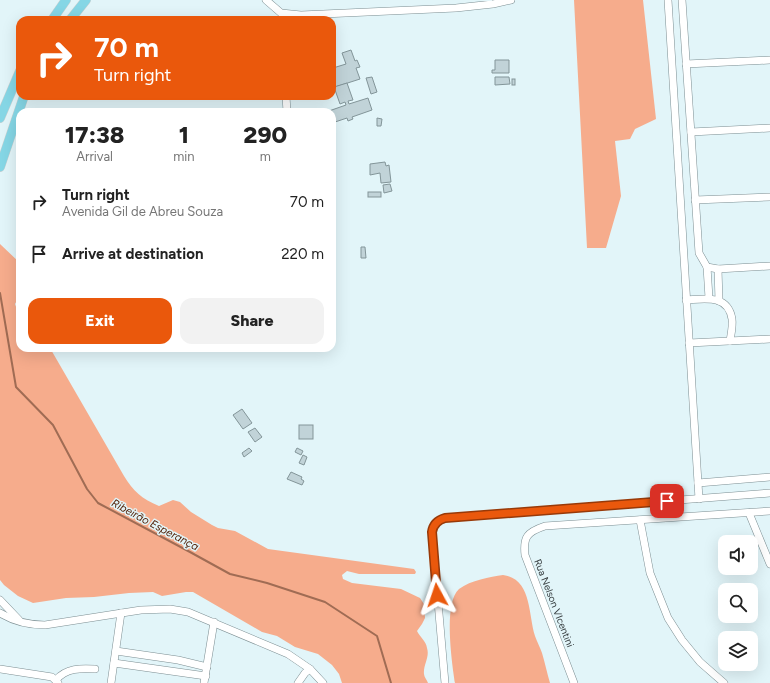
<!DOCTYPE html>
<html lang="en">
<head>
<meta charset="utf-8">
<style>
  :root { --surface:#fff; --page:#f2f2f2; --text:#222; --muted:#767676; --accent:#ea580c }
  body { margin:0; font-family:Figtree,sans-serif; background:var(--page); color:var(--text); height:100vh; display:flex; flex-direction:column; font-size:15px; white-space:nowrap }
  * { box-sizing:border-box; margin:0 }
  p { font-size:13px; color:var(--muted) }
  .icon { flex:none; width:22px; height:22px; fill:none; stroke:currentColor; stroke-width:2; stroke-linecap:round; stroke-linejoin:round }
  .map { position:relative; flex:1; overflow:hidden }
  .panel { position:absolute; left:16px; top:108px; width:320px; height:244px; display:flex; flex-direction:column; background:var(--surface); border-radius:12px; box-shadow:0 4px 16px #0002 }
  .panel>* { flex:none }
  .top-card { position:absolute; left:16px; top:16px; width:320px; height:84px; border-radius:12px; box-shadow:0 4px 16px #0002; background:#ea580c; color:#fff; overflow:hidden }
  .controls { position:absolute; left:718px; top:535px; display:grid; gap:8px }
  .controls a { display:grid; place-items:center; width:40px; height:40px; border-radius:8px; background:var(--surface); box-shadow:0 4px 16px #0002; font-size:20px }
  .pin { position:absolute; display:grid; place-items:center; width:34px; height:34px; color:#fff; margin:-17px; border-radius:8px; box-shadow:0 2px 6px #0006 }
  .me { position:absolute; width:44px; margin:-22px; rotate:355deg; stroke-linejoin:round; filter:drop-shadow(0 0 3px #0008) }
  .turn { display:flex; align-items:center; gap:14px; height:84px; padding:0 12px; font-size:18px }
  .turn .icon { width:52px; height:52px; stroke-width:2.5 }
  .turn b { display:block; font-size:28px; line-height:34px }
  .eta { display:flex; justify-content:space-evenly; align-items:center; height:68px; text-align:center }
  .eta b { font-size:24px; font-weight:800; line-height:28px }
  .primary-button { display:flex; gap:8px; margin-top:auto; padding:8px 12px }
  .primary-button a { flex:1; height:46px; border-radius:12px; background:var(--accent); color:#fff; font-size:16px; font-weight:800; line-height:46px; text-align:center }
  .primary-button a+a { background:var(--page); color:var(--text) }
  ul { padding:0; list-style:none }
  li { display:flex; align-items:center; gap:12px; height:52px; padding:0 12px }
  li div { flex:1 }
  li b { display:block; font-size:15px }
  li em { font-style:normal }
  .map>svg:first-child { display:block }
  .green { fill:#f6ac8c }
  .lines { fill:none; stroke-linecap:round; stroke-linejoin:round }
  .stream { stroke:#a06c54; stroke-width:2 }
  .building { fill:#c1d3d8; stroke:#839599 }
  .minor-casing { stroke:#7c8e92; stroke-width:8 }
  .major-casing { stroke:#cfd1d1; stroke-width:10 }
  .minor { stroke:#fff; stroke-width:7 }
  .major { stroke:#85d6e5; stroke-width:9 }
  .route-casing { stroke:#983908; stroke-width:10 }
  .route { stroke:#ea580c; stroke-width:7 }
  .labels { text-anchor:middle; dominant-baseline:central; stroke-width:3; stroke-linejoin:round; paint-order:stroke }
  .street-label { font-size:10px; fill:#373e40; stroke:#e2f5f9 }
  .water-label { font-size:11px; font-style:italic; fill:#522006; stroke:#e2f5f9 }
</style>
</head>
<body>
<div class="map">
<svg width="770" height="683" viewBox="0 0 770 683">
  <rect width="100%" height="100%" fill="#e2f5f9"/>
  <g class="green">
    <path d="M574,0H643L656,119L635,129L630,139L615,141L621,196L606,248H587Z"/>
    <path d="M0,244L20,263V295L15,304L20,318V348H50L124,476C133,491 142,499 159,506L173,500L180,502L191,512L212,525L218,528L235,531L268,549L414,569L416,572L415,574H359L347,571L342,575L343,579L352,583L401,589L420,598L424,604L425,618L422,624L417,631C420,637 426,641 427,648C430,657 423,665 424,674C424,677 427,680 428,683H342L339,674L332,665L318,654L295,647L277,636L262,632L193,592H186L162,596L153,592L129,593L94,597L66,598L33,603L18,596L4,585L0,580Z"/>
    <path d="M503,575C532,579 528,614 535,636C537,642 540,647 542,653C545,663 547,673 550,683H455C452,663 443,603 459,589C471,580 490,577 503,575Z"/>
  </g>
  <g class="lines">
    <path class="stream" d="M0,293L16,387L53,425L87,489L98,503L190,552L230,574L267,583L325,602L377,636L391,683"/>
  </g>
  <g class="building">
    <path d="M351,50L355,61L357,60L360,67L356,68L360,79L332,88V74L335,73L333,68L346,64L342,53Z"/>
    <path d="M495,60H509V73H492V70H495Z"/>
    <path d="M372,77L377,92L371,94L366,78Z"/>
    <path d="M495,77H509L510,84L495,85Z"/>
    <rect x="512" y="79" width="3" height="6"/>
    <path d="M347,83L353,100L348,101L349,104L368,98L372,110L352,117L353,119L348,121L347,118L332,123V112H326L346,105L345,102L340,104L334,87Z"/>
    <path d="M377,118L382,119L381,126H377Z"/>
    <path d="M385,162L386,166L389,165L391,182L381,183L380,173L370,175V164Z"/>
    <path d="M390,184L392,191L384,193L383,185Z"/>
    <rect x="368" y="192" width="13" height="5"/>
    <path d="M361,247H365L366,258H361Z"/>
    <path d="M242,409L252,423L243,429L233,415Z"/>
    <rect x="299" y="425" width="14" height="14"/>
    <path d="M255,428L262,437L255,442L248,432Z"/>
    <path d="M249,448L252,451L244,457L242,453Z"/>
    <path d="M297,448L303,451L301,455L295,452Z"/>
    <path d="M303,455L307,457L304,465L299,463Z"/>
    <path d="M291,472L302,477L301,479L304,481L302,485L287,479Z"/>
  </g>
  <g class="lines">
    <defs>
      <g id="minor">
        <path d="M266,0L281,13L301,15L456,8L493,4L511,0"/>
        <path d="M668,0L699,499"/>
        <path d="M682,0L699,253L707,267L718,269L770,266"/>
        <path d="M686,64L770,60"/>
        <path d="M286,96L287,112"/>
        <path d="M691,132L770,128"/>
        <path d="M695,200L770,197"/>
        <path d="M707,267L709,298"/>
        <path d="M718,269L719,301"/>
        <path d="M686,300C705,299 728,294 732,319C733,326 731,334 730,341"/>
        <path d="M689,343L770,339"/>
        <path d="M698,483L770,477"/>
        <path d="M749,513L770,564"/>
        <path d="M640,520L650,573L668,618L682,640L700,662L724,683"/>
        <path d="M0,600L19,620"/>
        <path d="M0,613C13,621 30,625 45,625L141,610L170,609L188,612L288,654L310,669L323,683"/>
        <path d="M116,651L178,660L207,667"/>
        <path d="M114,663L206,676"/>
        <path d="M0,669L52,677L58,683"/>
        <path d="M56,680C66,668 81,668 95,669"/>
        <path d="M111,683L121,613"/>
        <path d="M204,683L214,622"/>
        <path d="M298,683L305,673L310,669"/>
        <path d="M445,683L432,532C433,525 438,520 445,518L770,493"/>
        <path d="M574,683L525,555C523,537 527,532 545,526L770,511"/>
      </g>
      <g id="major">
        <path d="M52,20L66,0"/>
        <path d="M70,20L86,0"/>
        <path d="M0,118L20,71"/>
        <path d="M0,167L24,96"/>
      </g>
    </defs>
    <use href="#minor" class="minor-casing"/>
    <use href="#major" class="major-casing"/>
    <use href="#minor" class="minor"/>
    <use href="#major" class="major"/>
  </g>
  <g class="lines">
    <defs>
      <path id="route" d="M437,595L432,532C433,525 438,520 445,518L667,501"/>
    </defs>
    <use href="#route" class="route-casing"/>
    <use href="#route" class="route"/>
  </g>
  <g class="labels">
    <g class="street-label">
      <text transform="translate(554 603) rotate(69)">Rua Nelson VIcentini</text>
    </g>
    <g class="water-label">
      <text transform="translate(155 525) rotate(28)">Ribeirão Esperança</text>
    </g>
  </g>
</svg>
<div class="controls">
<a><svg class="icon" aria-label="sound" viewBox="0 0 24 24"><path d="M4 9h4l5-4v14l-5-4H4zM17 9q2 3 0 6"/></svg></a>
<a><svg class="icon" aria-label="search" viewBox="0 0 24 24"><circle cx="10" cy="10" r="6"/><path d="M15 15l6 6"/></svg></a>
<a><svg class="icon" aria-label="layers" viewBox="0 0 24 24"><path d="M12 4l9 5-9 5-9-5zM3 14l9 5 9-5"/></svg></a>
</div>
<div class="pin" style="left:667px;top:501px;background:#d93025"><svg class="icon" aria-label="arrive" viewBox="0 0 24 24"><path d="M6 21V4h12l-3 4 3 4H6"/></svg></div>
<svg class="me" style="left:437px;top:595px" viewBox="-20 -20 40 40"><path d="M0-17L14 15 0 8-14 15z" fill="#ea580c" stroke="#fff" stroke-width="4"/></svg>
<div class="top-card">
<div class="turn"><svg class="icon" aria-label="right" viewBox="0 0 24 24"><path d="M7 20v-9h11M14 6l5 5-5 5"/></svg><div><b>70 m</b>Turn right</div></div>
</div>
<section class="panel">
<div class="eta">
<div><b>17:38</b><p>Arrival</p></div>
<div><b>1</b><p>min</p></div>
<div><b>290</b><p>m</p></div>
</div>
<ul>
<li><svg class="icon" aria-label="right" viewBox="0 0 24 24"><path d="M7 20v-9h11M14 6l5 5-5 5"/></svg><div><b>Turn right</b><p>Avenida Gil de Abreu Souza</p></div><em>70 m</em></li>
<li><svg class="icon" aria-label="arrive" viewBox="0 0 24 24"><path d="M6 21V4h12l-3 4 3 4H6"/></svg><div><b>Arrive at destination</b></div><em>220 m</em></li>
</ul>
<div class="primary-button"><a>Exit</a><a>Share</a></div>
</section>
</div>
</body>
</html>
